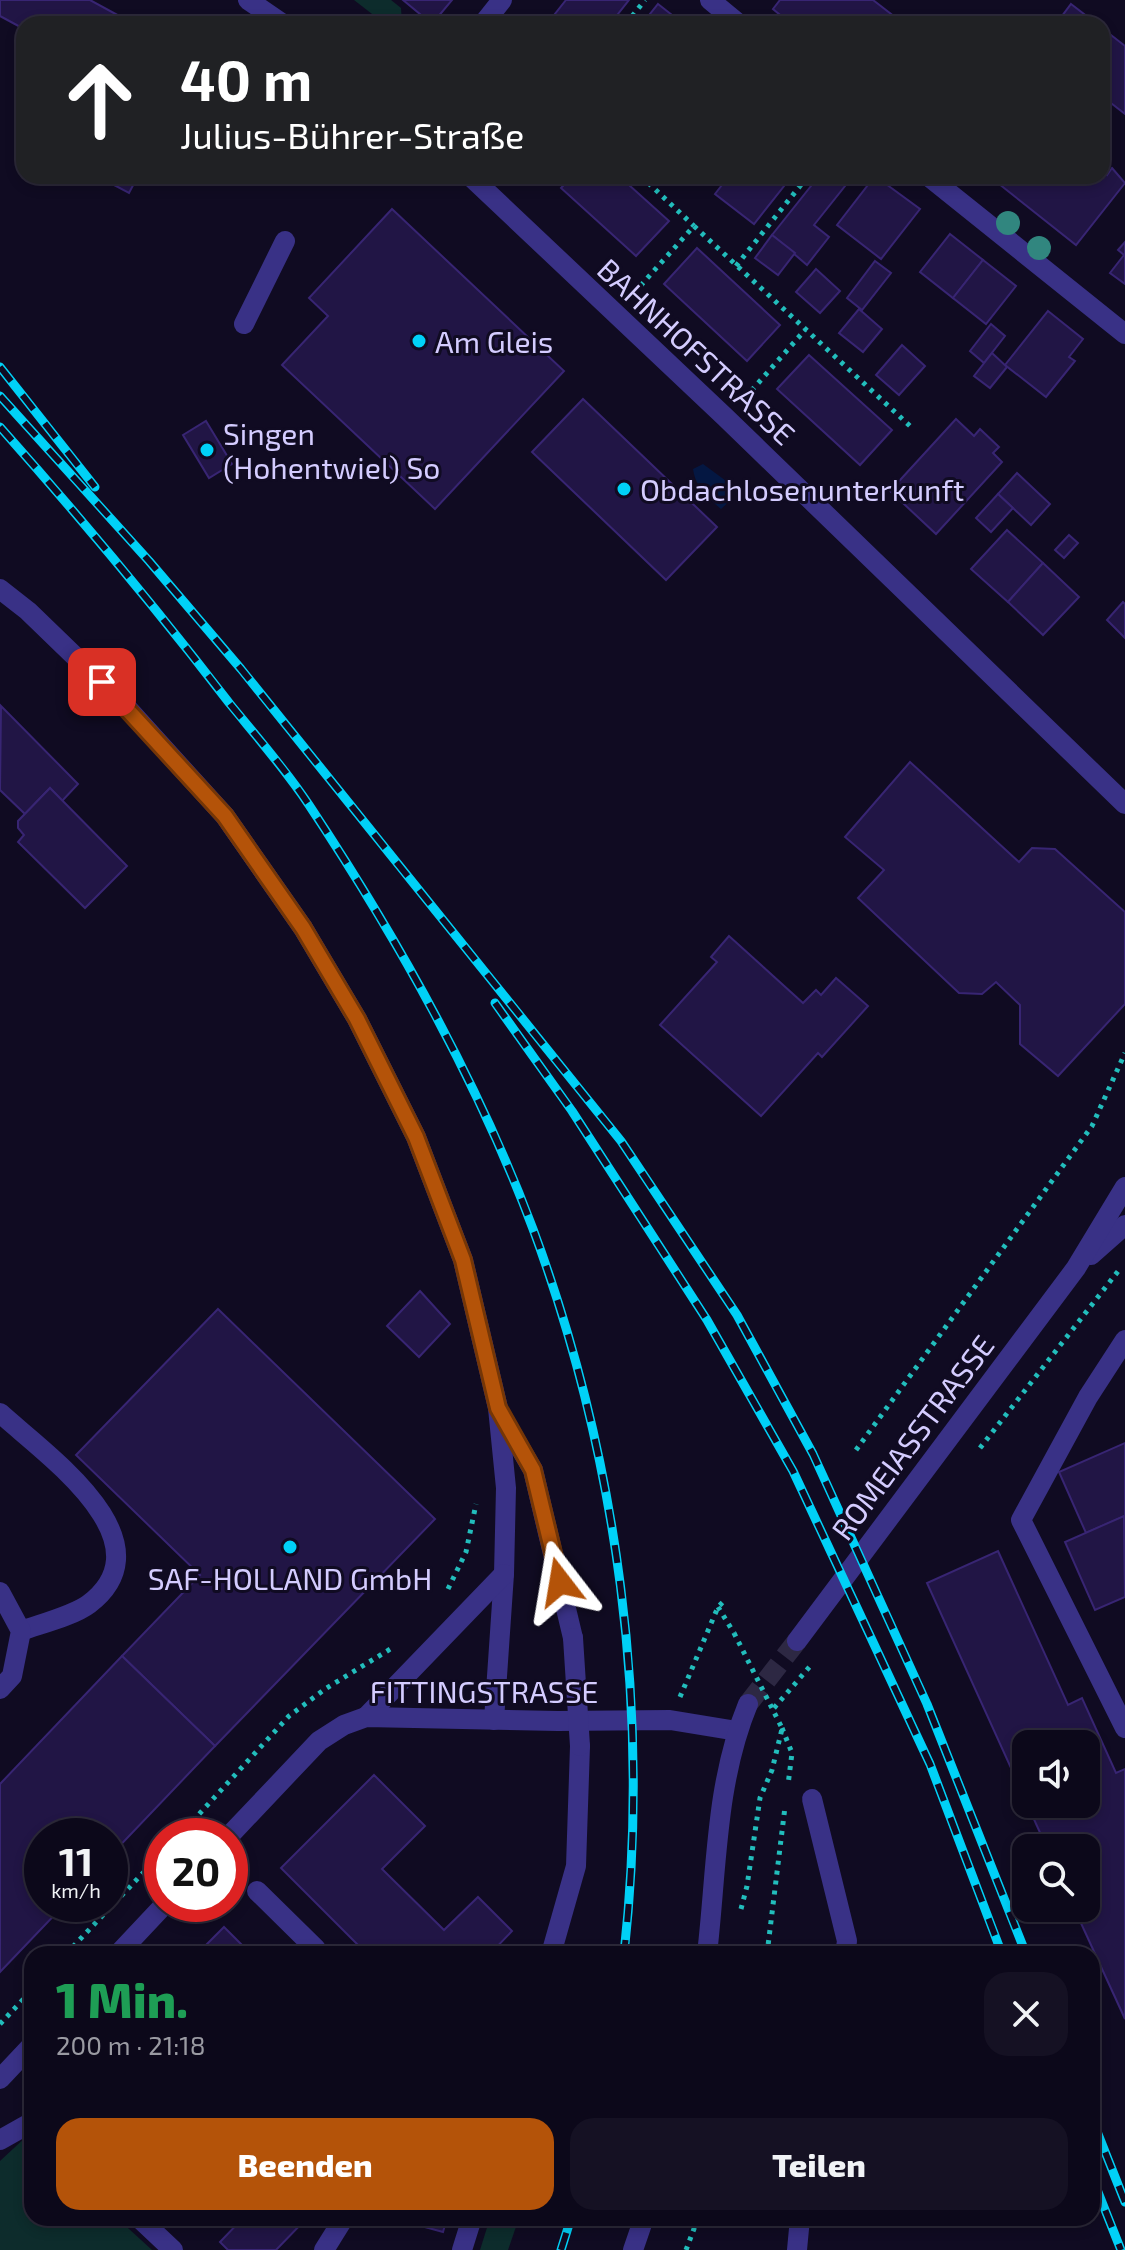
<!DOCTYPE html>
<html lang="de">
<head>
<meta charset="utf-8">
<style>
  :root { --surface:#0c081a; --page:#151123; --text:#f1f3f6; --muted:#9a9aa2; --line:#2c2939; --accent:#b45309 }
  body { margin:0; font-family:"Exo 2",sans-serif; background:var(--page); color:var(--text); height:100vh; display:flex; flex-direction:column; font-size:30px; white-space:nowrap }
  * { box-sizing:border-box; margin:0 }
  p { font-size:26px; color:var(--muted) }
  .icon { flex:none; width:44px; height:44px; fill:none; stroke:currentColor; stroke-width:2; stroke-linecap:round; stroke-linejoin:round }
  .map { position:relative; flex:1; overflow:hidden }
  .side { position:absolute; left:24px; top:1946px; width:1076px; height:280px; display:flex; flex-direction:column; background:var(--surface); border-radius:24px; box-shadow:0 4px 12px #0003,0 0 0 2px var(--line) }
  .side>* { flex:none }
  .banner { position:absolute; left:16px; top:16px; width:1094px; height:168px; border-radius:24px; box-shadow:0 4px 12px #0003,0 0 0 2px var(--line); background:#202124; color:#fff; overflow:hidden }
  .buttons { position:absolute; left:1012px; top:1730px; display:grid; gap:16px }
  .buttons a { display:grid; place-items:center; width:88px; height:88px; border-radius:16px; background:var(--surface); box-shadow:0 4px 12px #0003,0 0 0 2px var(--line); font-size:40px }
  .speed { position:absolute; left:24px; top:1818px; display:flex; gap:16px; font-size:40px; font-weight:700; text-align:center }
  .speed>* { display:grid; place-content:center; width:104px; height:104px; border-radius:50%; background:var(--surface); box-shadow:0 4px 12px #0003,0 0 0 2px var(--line); line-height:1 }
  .speed small { font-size:20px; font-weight:400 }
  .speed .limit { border:12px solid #d22; background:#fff; color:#111 }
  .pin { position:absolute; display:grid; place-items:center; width:68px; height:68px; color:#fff; margin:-34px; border-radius:16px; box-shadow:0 4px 12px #0006 }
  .me { position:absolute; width:88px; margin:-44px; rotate:346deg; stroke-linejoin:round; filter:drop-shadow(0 0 6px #0008) }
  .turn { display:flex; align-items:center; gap:28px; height:168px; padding:0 32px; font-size:36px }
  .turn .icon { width:104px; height:104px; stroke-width:2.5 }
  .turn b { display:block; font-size:56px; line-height:68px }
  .round { display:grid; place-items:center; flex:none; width:84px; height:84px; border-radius:24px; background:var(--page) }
  .headline { display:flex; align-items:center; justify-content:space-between; height:136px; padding:0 32px }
  h1 { font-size:48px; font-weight:800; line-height:60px; color:#1e9e55 }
  .primary-button { display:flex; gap:16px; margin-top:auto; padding:16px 32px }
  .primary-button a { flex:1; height:92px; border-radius:24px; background:var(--accent); color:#fff; font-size:32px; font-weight:800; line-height:92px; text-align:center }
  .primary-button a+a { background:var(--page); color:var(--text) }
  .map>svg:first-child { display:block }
  .green { fill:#0d2c2c }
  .water { fill:#041742 }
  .building { fill:#211545; stroke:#382573; stroke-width:2 }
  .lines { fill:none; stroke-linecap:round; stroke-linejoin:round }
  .minor-tunnel { stroke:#2d2843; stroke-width:20; stroke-dasharray:20 10; stroke-linecap:butt }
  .path { stroke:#22bdbc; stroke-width:5; stroke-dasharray:4 6; stroke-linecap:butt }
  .minor { stroke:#393186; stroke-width:20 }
  .rail-casing { stroke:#00d1f7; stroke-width:9 }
  .rail { stroke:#100b22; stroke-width:6; stroke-dasharray:18; stroke-linecap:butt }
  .path-bridge { stroke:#22bdbc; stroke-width:5; stroke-dasharray:4 6; stroke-linecap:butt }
  .minor-bridge { stroke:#393186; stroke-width:20 }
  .tree { fill:#31867f }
  .route-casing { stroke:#753606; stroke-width:20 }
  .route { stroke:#b45309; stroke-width:14 }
  .poi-dot { fill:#00d1f7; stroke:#100b22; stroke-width:3 }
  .labels { text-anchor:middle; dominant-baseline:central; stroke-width:6; stroke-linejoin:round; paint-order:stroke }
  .poi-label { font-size:30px; fill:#d4ccff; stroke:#100b22; text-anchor:start }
  .street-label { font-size:30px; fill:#d4ccff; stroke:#100b22 }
</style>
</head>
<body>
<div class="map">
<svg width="1125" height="2250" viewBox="0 0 1125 2250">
  <rect width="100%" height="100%" fill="#100b22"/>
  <g class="green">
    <path d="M354,0H391L401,8L402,24H385Z"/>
    <path d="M27,2136L32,2140V2218H117L152,2250H0V2161Z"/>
    <path d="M490,2218H519L508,2250H480Z"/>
  </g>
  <path class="water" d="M703,464L733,486V498L721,509C707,497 696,488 693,469Z"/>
  <g class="building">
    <path d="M0,0H90L134,24H24V29L0,16Z"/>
    <path d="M403,0H452L432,24Z"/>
    <path d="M566,0H629L610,24H547Z"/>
    <path d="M780,0H873L904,24H791L773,9Z"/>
    <path d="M658,4L681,22L679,24H642Z"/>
    <path d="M1071,4L1097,24H1056Z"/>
    <path d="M1102,28L1125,46V114L1102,96Z"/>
    <path d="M1112,168L1125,183L1076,245L989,176H1102V171L1107,175Z"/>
    <path d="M97,176H138L129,193Z"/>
    <path d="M572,176H619L669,221L636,256L561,188Z"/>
    <path d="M729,176H792L754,224L715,194Z"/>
    <path d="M819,176H853L814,225L829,237L807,265L772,235Z"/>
    <path d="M875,176L920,209L881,259L837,225Z"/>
    <path d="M392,209L564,371L435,509L282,365L328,316L309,298Z"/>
    <path d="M950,234L983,260L953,298L920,272Z"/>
    <path d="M772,235L795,253L778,275L755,258Z"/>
    <path d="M1125,242V284L1110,273L1124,255L1118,250Z"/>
    <path d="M697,248L780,325L747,361L664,284Z"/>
    <path d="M983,260L1016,286L986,324L953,298Z"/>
    <path d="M875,261L891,273L862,310L847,298Z"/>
    <path d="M816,269L840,291L820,313L796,292Z"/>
    <path d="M859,309L882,329L863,352L839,333Z"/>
    <path d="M1048,311L1083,339L1069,357L1075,361L1046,397L1005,365Z"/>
    <path d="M991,324L1005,336L984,363L970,351Z"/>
    <path d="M902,345L925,366L899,395L876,375Z"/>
    <path d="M992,353L1007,367L990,388L974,376Z"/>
    <path d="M809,355L892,430L860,465L777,389Z"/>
    <path d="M583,399L717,527L666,580L532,452Z"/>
    <path d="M956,419L974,436L980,429L999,447L993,453L1002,462L936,534L890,491Z"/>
    <path d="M206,421L232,464L209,478L183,435Z"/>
    <path d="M1017,473L1050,504L1031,525L998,494Z"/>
    <path d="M998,494L1013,508L991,532L976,518Z"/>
    <path d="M1007,530L1043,563L1008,602L971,569Z"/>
    <path d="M1069,535L1078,543L1064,558L1055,550Z"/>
    <path d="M1043,563L1079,597L1043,635L1008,602Z"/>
    <path d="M1123,602L1125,604V638L1107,620Z"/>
    <path d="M1,706L78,784L62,801L50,788L25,814L0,790Z"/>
    <path d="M910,762L1019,862L1032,848L1055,849L1125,912V1004L1058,1076L1020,1044V1005L996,982L982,994L959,993L858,898L884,870L845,837Z"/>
    <path d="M50,788L127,866L85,908L18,842L24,835L18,828V821Z"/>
    <path d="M729,936L803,1003L816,990L821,995L836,978L868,1006L822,1057L818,1053L761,1116L660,1025L717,962L711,957Z"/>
    <path d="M420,1291L450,1324L419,1357L387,1326Z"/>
    <path d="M218,1309L435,1519L215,1746L122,1656L200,1575L76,1455Z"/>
    <path d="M1125,1443V1516L1086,1533L1059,1472Z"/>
    <path d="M1124,1516L1125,1597L1095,1610L1065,1542Z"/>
    <path d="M998,1551L1068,1705L1082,1698L1116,1773L1125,1769V2019L1074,1908H1086V1848H1047L1027,1804H1086V1744H1026V1801L927,1583Z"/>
    <path d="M122,1656L215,1746L110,1856V1836H42V1904H65L0,1972V1784Z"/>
    <path d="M374,1775L425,1826L382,1869L444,1930L478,1897L512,1931L490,1954H367L281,1868Z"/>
    <path d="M224,1927L251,1954H197Z"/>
    <path d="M243,2218H307L276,2250H228L220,2242Z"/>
    <path d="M392,2218H447L443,2232Z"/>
  </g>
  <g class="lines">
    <path class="minor-tunnel" d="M748,1704L797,1641"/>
    <g class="path">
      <path d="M626,24L645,0"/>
      <path d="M641,176L694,226"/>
      <path d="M736,266L808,176"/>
      <path d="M634,293L694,226L910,426"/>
      <path d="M745,398L805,330"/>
      <path d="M980,1448L1119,1270"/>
      <path d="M856,1450L1092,1126L1125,1053"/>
      <path d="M448,1589L466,1552L476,1504"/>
      <path d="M718,1607L734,1633"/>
      <path d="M680,1697L718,1607L724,1601"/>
      <path d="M774,1708L812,1664"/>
      <path d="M782,1728L792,1753L788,1785"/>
      <path d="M179,1836L289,1716L325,1689L392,1648"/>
      <path d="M741,1909L747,1886L760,1798L772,1770L782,1729"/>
      <path d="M66,1954L162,1853"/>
      <path d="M767,1954L785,1807"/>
      <path d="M0,2024L32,1990"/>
      <path d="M686,2250L698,2218"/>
    </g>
    <g class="minor">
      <path d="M248,0L283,24"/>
      <path d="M710,0L739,24"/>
      <path d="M483,24L502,0"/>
      <path d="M470,176L725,417L1125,804"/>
      <path d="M928,176L1125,334"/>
      <path d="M244,324L285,241"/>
      <path d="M0,589L28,611L120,700L225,816L303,928L357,1019L416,1137L463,1260L498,1408L506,1488L504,1574L494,1720"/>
      <path d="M1091,1255L1125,1225"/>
      <path d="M1125,1340L1088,1397L1021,1520L1125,1728"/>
      <path d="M0,1413C45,1454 171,1541 89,1604C73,1616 40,1624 21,1631"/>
      <path d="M501,1415L533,1470L573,1638"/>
      <path d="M0,1592L21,1631L12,1676L0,1689"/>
      <path d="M797,1641L1076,1268L1125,1187"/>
      <path d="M366,1717L504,1574"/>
      <path d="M812,1799L847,1941L845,1954"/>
      <path d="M229,1836L319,1741L344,1725L366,1717L558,1721L670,1720L737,1731"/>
      <path d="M257,1891L316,1949"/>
      <path d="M118,1954L165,1904"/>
      <path d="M551,1954L576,1866L580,1746"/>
      <path d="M707,1954C717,1870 715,1784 748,1704"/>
      <path d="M0,2079L32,2045"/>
      <path d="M0,2140L32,2122"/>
      <path d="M139,2218L173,2250"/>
      <path d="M324,2250L344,2218"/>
      <path d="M462,2250L472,2218"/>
      <path d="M633,2250L644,2218"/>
      <path d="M797,2250L800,2218"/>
    </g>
    <defs>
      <g id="rail">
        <path d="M0,367L95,487"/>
        <path d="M0,396L149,561L241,669L621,1141L737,1315L813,1454L927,1704L1026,1954"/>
        <path d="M0,427C80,517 157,609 230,704C257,737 286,770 309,805C396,936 478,1082 533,1229C618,1459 651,1710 624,1954"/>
        <path d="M495,1003L572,1111L707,1320L793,1471L930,1764L1002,1954"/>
        <path d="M1092,2119L1125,2202"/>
        <path d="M1092,2177L1121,2250"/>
        <path d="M561,2250L571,2218"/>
      </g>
    </defs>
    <use href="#rail" class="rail-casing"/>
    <use href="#rail" class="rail"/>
    <path class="path-bridge" d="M734,1633L782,1728"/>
    <path class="minor-bridge" d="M573,1638L580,1746"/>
  </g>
  <g class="tree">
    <circle cx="1008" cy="223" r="12"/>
    <circle cx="1039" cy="248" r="12"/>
  </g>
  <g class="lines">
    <defs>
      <path id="route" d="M102,682L225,816L303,928L357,1019L416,1137L463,1260L498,1408L533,1470L560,1582"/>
    </defs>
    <use href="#route" class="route-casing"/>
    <use href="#route" class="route"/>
  </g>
  <g class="poi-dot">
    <circle cx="419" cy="341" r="8"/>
    <circle cx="207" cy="450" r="8"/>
    <circle cx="624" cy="489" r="8"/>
    <circle cx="290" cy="1547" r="8"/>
  </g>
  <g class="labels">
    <g class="poi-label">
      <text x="435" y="341">Am Gleis</text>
      <text x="223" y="433">Singen<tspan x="223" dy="34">(Hohentwiel) So</tspan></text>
      <text x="640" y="489">Obdachlosenunterkunft</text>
      <text x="290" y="1578" text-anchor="middle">SAF-HOLLAND GmbH</text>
    </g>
    <g class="street-label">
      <text transform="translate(697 351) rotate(43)">BAHNHOFSTRASSE</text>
      <text transform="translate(912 1437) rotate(-53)">ROMEIASSTRASSE</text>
      <text x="484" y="1691">FITTINGSTRASSE</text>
    </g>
  </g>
</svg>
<div class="buttons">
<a><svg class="icon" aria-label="sound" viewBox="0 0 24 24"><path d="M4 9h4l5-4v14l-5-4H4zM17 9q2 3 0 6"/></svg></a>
<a><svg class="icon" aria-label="search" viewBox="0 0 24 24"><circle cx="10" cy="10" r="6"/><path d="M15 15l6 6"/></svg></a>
</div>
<div class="speed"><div>11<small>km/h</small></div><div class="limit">20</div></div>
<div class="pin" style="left:102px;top:682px;background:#d93025"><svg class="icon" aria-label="arrive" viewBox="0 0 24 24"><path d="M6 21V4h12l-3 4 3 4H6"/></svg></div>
<svg class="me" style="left:560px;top:1582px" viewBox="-20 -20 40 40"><path d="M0-17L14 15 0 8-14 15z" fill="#b45309" stroke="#fff" stroke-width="4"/></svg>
<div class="banner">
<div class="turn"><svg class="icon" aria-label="ahead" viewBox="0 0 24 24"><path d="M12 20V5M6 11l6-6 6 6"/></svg><div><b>40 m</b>Julius-Bührer-Straße</div></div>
</div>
<section class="side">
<div class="headline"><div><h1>1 Min.</h1><p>200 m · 21:18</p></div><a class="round"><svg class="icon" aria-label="close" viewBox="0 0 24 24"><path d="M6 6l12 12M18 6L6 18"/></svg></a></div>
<div class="primary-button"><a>Beenden</a><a>Teilen</a></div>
</section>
</div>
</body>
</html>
